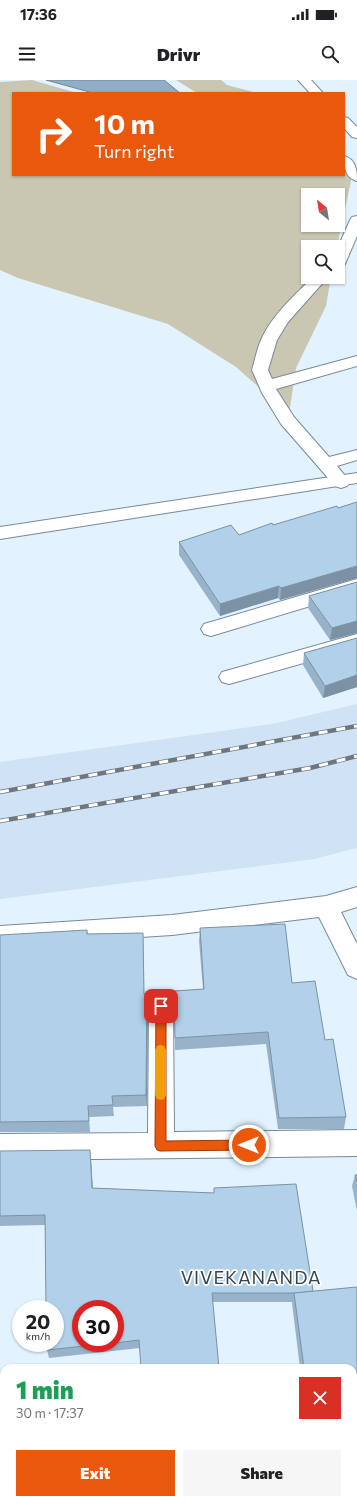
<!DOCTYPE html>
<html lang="en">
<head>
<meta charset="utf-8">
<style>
  :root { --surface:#fff; --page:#f6f6f6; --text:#202124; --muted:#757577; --accent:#ea580c }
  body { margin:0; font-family:Commissioner,sans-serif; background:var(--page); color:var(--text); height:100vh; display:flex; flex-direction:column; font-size:15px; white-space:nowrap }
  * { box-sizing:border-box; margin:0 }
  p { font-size:13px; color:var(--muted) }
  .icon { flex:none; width:22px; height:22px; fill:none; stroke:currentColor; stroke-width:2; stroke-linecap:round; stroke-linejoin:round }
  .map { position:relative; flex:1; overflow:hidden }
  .details { position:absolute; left:0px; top:1284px; width:357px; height:140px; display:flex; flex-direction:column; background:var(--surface); border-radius:12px 12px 0 0; box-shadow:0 1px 3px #0004 }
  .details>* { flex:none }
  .hud { position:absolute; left:12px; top:12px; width:333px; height:84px; border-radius:0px; box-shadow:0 1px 3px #0004; background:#ea580c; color:#fff; overflow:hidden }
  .needle { width:26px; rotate:330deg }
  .controls { position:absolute; left:301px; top:108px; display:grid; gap:8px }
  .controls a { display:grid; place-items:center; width:44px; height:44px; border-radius:0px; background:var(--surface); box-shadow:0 1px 3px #0004; font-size:20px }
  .speed { position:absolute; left:12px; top:1220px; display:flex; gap:8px; font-size:20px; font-weight:700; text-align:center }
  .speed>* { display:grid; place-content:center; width:52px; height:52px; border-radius:50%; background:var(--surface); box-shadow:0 1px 3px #0004; line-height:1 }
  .speed small { font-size:10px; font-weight:400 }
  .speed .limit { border:6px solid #d22; background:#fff; color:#111 }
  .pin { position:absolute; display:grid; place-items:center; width:34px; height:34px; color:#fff; margin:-17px; border-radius:8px; box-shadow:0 2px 6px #0006 }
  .me { position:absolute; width:44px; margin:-22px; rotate:270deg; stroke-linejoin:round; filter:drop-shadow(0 0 3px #0008) }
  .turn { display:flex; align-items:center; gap:14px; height:84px; padding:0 16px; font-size:18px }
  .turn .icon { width:52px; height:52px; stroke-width:2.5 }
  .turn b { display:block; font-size:28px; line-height:34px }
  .round { display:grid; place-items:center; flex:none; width:42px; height:42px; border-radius:0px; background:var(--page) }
  .overview { display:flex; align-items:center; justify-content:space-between; height:68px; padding:0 16px }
  h1 { font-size:24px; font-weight:800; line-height:30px; color:#1e9e55 }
  .primary-button { display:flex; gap:8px; margin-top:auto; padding:8px 16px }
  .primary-button a { flex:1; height:46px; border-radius:0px; background:var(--accent); color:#fff; font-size:16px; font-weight:800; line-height:46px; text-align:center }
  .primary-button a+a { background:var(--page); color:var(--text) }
  .status { display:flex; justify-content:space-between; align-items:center; height:28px; padding:0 20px; background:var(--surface); direction:ltr }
  .status svg { height:11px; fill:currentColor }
  header { display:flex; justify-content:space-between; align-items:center; height:52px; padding:0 16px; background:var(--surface); font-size:18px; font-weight:800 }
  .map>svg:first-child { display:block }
  .built { fill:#cfe3f4 }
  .green { fill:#c9c6b1; fill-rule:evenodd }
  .water { fill:#90aec7; stroke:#70879a }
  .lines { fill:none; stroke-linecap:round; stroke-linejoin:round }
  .street-casing { stroke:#788a98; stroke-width:2 }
  .secondary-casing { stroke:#788a98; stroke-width:2 }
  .street { fill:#fff; fill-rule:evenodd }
  .secondary { fill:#fff; fill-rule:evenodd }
  .rail-casing { stroke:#6d7780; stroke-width:4.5 }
  .rail { stroke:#fff; stroke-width:3; stroke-dasharray:9; stroke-linecap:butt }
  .wall { fill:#98b3c9; fill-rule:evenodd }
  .shaded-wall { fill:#7c92a4 }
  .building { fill:#b1d0ea; stroke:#7c92a4 }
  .route { fill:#ea580c; stroke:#983908 }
  .slow { fill:#f59e0b }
  .labels { text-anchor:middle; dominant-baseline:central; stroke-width:3.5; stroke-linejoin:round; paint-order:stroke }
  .near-neighbourhood-label { font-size:18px; letter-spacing:1px; fill:#344451; stroke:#fff }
</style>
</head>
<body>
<div class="status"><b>17:36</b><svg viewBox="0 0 49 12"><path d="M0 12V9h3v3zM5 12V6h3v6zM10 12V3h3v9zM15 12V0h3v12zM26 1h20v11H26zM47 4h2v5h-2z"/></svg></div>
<header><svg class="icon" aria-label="menu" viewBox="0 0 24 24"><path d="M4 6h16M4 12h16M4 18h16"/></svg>Drivr<svg class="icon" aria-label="search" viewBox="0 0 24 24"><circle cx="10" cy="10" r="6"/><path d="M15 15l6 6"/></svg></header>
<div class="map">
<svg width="357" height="1424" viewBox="0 0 357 1424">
  <rect width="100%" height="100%" fill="#e2f2ff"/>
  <path class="built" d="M357,624V768L314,779L0,819V682L272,644Z"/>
  <g class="green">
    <path d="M32,0L77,13H13V95H344V89L352,96L337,167H308V197H331L326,226L296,288L289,334L236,287L168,244L18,198L0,190V2ZM308,115H338V145H308Z"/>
    <path d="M176,0H221L227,5L257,13H197Z"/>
  </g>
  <path class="water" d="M46,0H164L180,13H93Z"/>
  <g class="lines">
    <defs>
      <g id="street">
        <path d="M298,0H311L323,13H310Z"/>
        <path d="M344,37L348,38L357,47V58L352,57L344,48Z"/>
        <path d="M344,76C356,79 357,91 357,101C345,98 344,86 344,76Z"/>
        <path d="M357,136V156L345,184L343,187L338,188V167L350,140L352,137Z"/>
        <path d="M313,197H328L288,242L277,260L268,290L272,299L357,276V286L276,309L294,337L329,377L357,370V380L337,386L350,402L347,406L341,408L335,406L281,344L262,313L252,290C255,280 257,269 261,260C272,235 294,216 313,197Z"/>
        <path d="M357,499V512L211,556L204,554L201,549L204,544Z"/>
        <path d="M357,554V568L229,604L222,602L219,597L222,592Z"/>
        <path d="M357,807V827L341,832L357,864V899L348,895L319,837L172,855L0,866V846L172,835L326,816Z"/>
        <path d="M161,915L170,918L173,926L174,1052L357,1050V1076L0,1080V1054L148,1053L149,926L152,918Z"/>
        <rect x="0" y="1327" width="4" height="30"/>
        <rect x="353" y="1364" width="4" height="32"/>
      </g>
      <path id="secondary" d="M357,393V403L0,459V447Z"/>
    </defs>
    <use href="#street" class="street-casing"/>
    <use href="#secondary" class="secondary-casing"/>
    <use href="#street" class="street"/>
    <use href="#secondary" class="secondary"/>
    <defs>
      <g id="rail">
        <path d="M0,712L357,646"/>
        <path d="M0,741L310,688L357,676"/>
      </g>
    </defs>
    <use href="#rail" class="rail-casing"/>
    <use href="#rail" class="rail"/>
  </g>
  <g class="wall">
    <path d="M357,422V498L280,520L278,518L220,536L179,475V462L239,455L273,445L338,428Z"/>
    <path d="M357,502V553L330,560L308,528L309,516Z"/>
    <path d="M357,558V607L323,618L303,585L304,573Z"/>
    <path d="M200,848L292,903L325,960L346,1037L344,1049H278L266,964L175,970L174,911L203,909L199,861Z"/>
    <path d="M87,850L88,854L143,853L144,914H147L148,925L147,1026L113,1027L114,1036L89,1037L90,1052H0V855Z"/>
    <path d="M0,1071L91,1080L93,1108L214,1113V1108L313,1211L357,1207V1322H353V1288H300L292,1223V1222H213L140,1268L49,1278L47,1270L45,1145L0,1146ZM115,1229V1263H81Z"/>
    <path d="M355,1095H357V1131L352,1106Z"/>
  </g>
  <g class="shaded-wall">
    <path d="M357,486V498L280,520L281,508Z"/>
    <path d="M279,506L278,518L220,536V524Z"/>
    <path d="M357,541V553L330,560L332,548Z"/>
    <path d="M357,595V607L323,618L325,606Z"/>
    <path d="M147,914L148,925L147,1026L146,1015Z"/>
    <path d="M90,1070L91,1080L93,1118L92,1108Z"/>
  </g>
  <g class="building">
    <path d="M357,422V486L281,508L279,506L220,524L179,462L231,445L239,455L272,443L273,445L337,426L338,428Z"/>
    <path d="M357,502V541L332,548L309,516Z"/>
    <path d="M357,558V595L325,606L304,573Z"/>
    <path d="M285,844L292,903L315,901L325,960L333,959L346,1037L279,1038L268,952L175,958L174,911L204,909L200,848Z"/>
    <path d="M87,850V854L143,853L144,914H147L146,1015L112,1016L113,1025L88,1026L89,1041L0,1042V855Z"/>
    <path d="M90,1070L92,1108L214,1113V1108L296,1104L313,1211L298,1213H212L219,1288H141L139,1260L115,1263V1229H81V1263H112L47,1270V1263H55V1229H46L45,1135L0,1136V1071Z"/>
    <path d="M355,1095H357V1102Z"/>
    <path d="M357,1207V1314H353V1288H304L294,1213Z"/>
    <path d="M0,1360H4V1420H201L231,1423L230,1424H0Z"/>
  </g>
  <path class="route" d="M161,922L164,923L166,926V1061L249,1060L253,1061L255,1065L253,1069L249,1070L160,1071L157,1070L155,1066L156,926L157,923Z"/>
  <path class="slow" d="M161,965L164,966L166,970V1015L164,1019L161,1020L157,1019L155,1015V970L157,966Z"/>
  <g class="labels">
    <g class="near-neighbourhood-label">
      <text x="251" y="1197">VIVEKANANDA</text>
    </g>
  </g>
</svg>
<div class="controls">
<a><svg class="needle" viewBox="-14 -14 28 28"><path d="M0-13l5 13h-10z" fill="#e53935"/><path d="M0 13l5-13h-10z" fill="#757577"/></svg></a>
<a><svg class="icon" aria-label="search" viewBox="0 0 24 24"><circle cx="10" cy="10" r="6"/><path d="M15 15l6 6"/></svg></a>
</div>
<div class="speed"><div>20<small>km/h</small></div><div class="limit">30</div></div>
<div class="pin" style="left:161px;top:926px;background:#d93025"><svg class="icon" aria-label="arrive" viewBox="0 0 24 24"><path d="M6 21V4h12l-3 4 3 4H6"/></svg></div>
<svg class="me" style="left:249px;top:1065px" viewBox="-20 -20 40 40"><circle r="17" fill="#ea580c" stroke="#fff" stroke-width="3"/><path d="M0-11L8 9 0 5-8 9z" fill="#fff"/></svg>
<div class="hud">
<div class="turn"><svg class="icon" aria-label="right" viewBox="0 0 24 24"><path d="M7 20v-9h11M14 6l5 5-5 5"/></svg><div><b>10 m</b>Turn right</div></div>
</div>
<section class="details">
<div class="overview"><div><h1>1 min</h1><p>30 m · 17:37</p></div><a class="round" style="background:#d93025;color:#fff"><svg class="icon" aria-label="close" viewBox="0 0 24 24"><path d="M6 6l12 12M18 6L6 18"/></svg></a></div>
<div class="primary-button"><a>Exit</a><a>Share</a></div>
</section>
</div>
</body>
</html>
